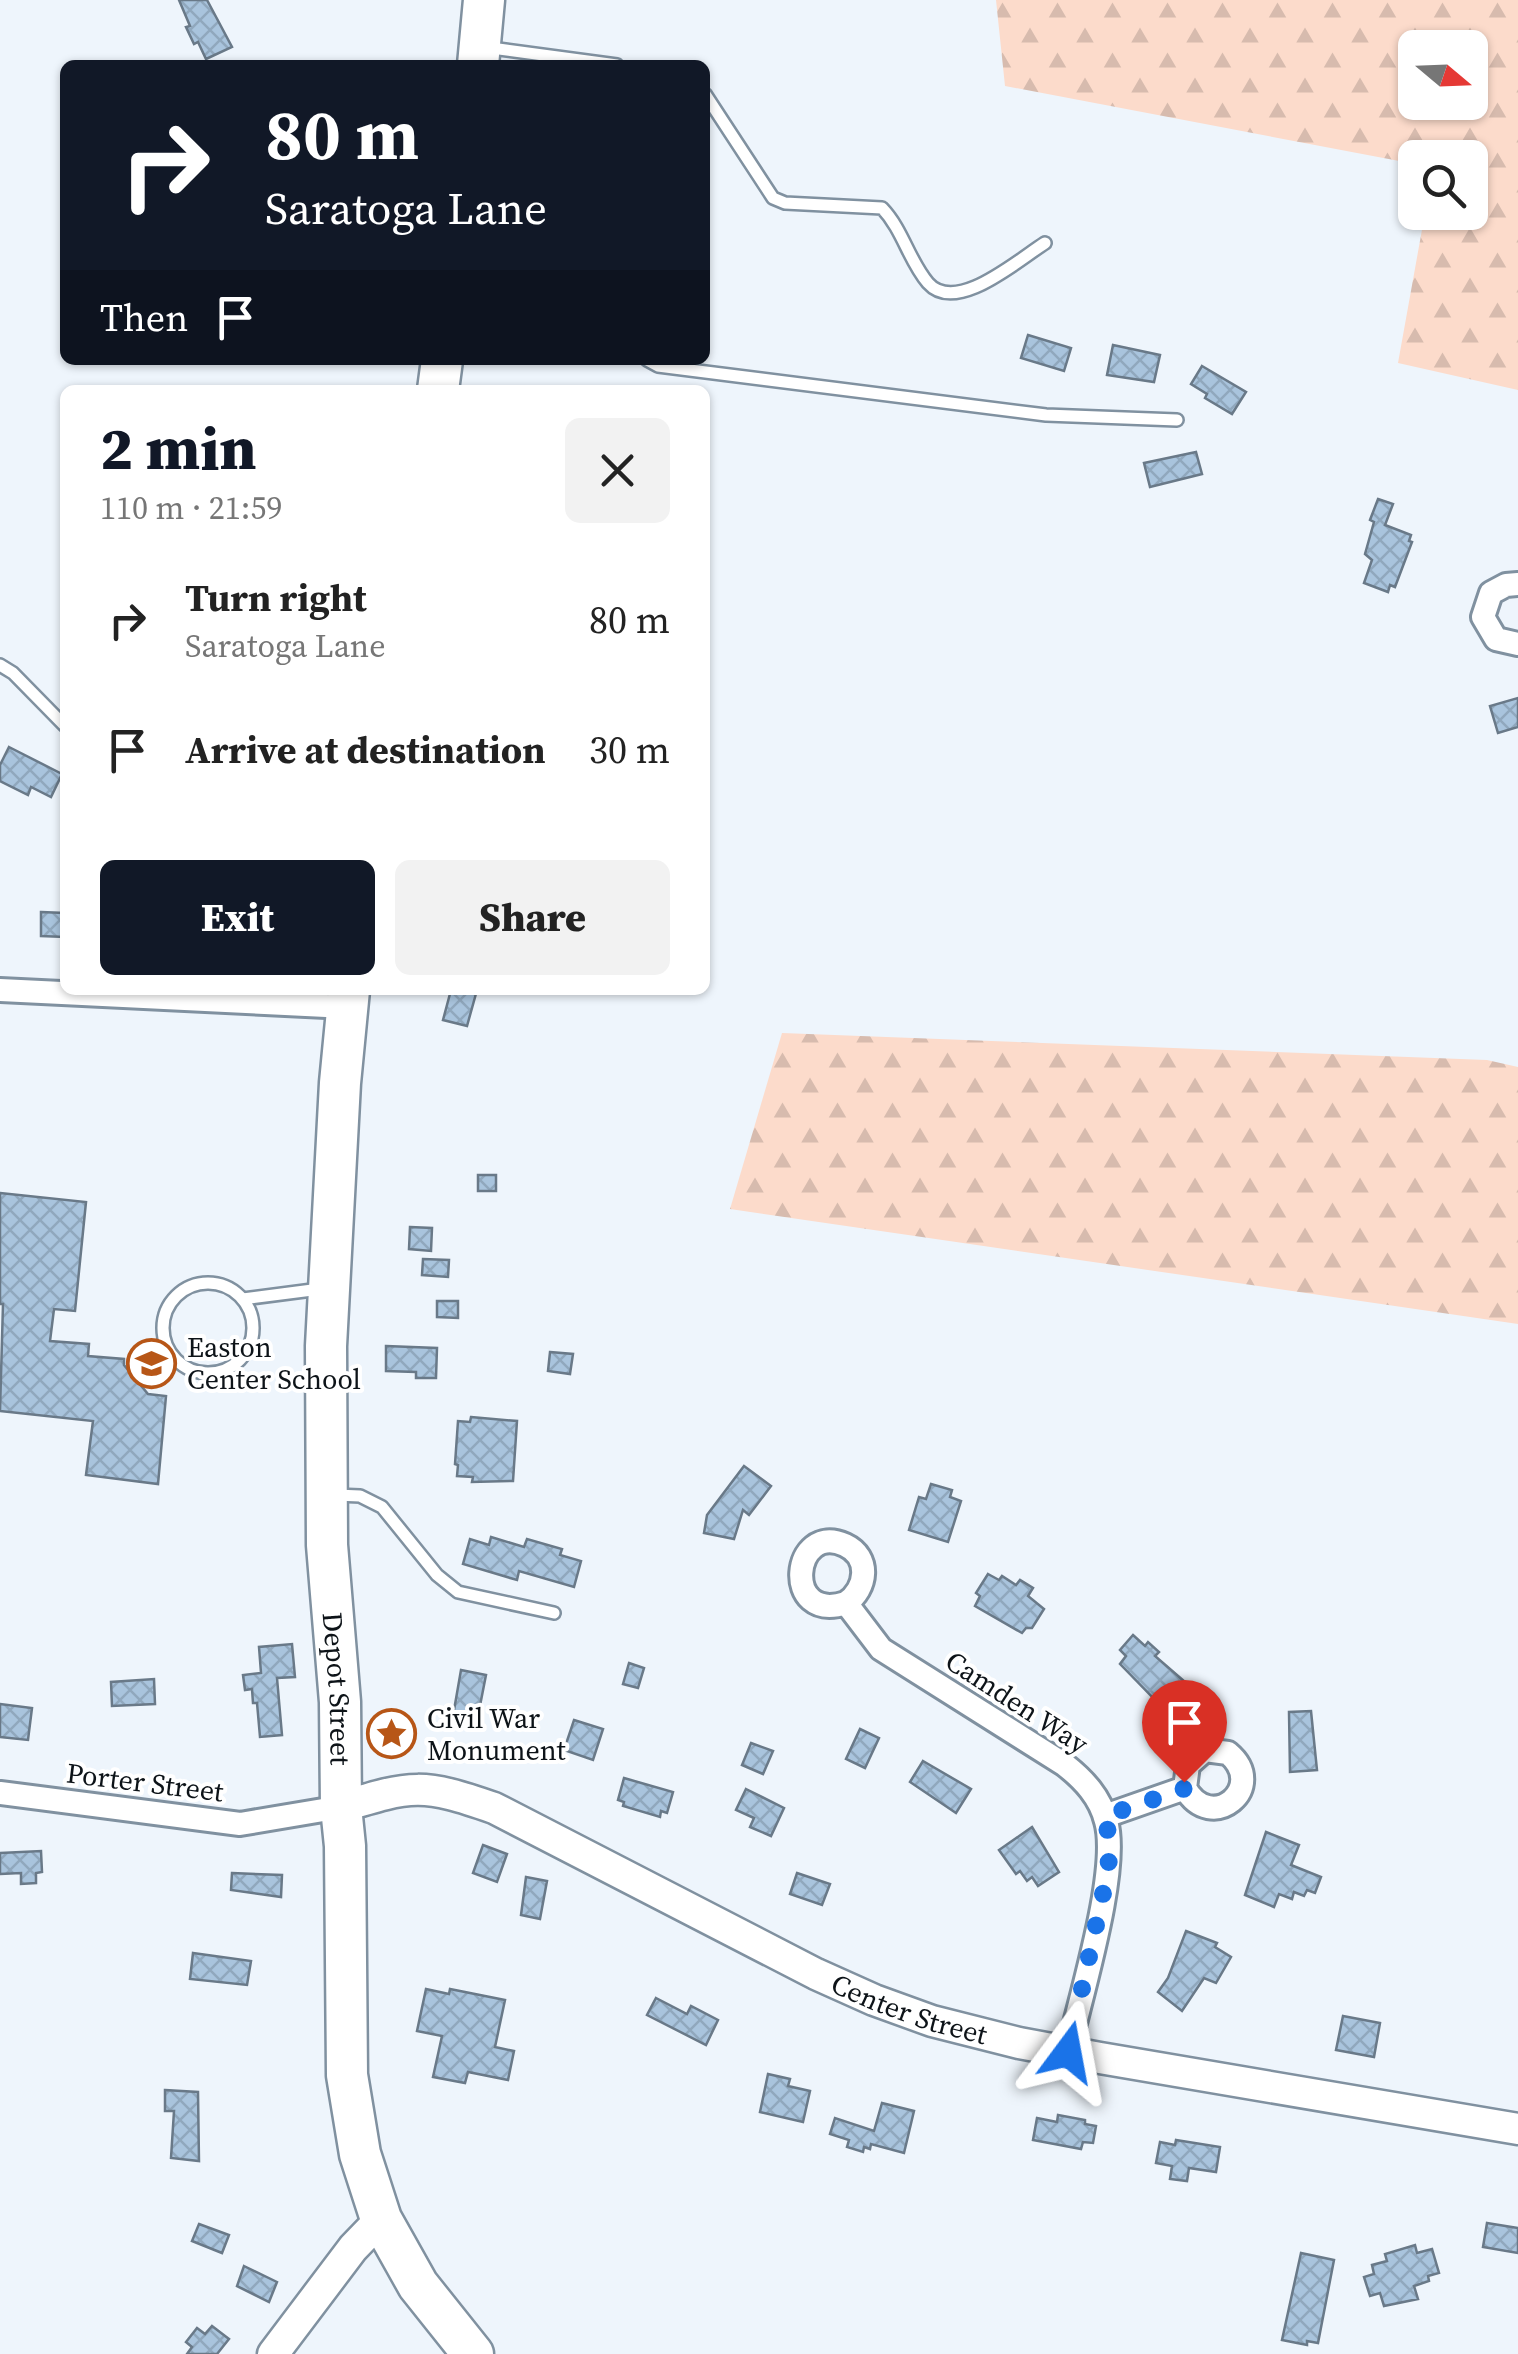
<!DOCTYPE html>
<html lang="en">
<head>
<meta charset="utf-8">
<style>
  :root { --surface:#fff; --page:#f2f2f2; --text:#222; --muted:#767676; --accent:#111827 }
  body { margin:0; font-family:"Source Serif 4",serif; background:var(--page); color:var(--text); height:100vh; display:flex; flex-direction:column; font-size:38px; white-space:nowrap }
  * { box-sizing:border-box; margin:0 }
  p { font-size:32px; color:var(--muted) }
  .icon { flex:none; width:55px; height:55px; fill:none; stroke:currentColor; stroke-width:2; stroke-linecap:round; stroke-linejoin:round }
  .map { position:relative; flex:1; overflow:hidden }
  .side { position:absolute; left:60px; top:385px; width:650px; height:610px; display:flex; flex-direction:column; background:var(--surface); border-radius:15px; box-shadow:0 2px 8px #0004 }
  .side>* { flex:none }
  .top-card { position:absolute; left:60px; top:60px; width:650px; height:305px; border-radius:15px; box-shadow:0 2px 8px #0004; background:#111827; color:#fff; overflow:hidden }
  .needle { width:65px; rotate:109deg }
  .tools { position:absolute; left:1398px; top:30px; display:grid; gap:20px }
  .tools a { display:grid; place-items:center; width:90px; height:90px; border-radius:15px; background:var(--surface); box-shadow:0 2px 8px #0004; font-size:50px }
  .pin { position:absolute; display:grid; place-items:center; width:85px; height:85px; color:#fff; margin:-102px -42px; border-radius:50% 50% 50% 0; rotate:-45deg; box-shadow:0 0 10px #0007 }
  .pin .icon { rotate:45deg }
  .me { position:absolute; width:110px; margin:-55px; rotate:13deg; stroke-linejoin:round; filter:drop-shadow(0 0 8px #0008) }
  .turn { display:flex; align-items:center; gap:35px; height:210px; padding:0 40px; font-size:45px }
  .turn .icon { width:130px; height:130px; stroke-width:2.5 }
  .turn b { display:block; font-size:70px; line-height:85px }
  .then { display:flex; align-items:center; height:95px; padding:0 40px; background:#0003; gap:20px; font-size:38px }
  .round { display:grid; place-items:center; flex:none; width:105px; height:105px; border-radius:15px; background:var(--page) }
  .headline { display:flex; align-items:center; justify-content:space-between; height:170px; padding:0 40px }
  h1 { font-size:60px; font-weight:800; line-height:75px; color:var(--accent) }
  .action { display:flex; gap:20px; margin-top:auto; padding:20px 40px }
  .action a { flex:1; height:115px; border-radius:15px; background:var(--accent); color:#fff; font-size:40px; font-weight:800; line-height:115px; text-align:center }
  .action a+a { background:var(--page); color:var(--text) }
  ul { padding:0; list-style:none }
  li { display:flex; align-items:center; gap:30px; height:130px; padding:0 40px }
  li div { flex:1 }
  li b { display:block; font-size:38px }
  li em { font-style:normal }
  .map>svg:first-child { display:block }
  .forest { fill:url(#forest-firs); fill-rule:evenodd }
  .building { fill:url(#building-cross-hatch); stroke:#697988; stroke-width:2.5 }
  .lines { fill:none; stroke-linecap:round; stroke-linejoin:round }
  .lane-casing { stroke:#8091a0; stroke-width:16 }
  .street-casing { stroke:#8091a0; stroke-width:28 }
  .secondary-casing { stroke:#8091a0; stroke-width:35 }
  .highway-casing { stroke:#8091a0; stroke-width:45 }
  .lane { stroke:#fff; stroke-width:11 }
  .street { stroke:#fff; stroke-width:22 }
  .secondary { stroke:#fff; stroke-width:30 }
  .highway { stroke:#fff; stroke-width:40 }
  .route { stroke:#1a73e8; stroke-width:18; stroke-dasharray:0 32.4 }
  .labels { text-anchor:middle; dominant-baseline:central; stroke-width:8; stroke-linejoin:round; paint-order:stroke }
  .poi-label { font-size:28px; fill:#0d1318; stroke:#fff; text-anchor:start }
  .street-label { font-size:28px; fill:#0d1318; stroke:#fff }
</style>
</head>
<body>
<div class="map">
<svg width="1518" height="2354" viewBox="0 0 1518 2354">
  <defs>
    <pattern id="forest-firs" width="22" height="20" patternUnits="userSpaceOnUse" patternTransform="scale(2.5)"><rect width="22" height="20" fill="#fcdbcb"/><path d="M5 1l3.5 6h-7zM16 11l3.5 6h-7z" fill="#d7bbae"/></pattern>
    <pattern id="building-cross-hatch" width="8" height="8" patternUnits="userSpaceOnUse" patternTransform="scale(2.5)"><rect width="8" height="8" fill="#a9c4dd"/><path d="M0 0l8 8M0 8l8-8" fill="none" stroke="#90a8bd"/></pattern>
  </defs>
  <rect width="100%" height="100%" fill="#eef5fc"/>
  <g class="forest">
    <path d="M996,0H1518V390L1398,363L1425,213L1470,212V158H1415V164L1005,86ZM1415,48H1470V102H1415Z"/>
    <path d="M782,1033L1487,1060L1518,1067V1324L730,1209Z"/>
  </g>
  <g class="building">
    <path d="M179,0H207L232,47L206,59L198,42L194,44L186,27L190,26Z"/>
    <path d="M1028,335L1071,348L1064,371L1021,358Z"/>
    <path d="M1113,345L1160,355L1154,382L1107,375Z"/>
    <path d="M1202,366L1246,392L1232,414L1205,398L1207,394L1191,384Z"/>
    <path d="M1196,452L1202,474L1150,487L1144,463Z"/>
    <path d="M1378,499L1393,504L1385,525L1411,535L1409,541L1412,542L1395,587L1390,585L1388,592L1364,583L1372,560L1365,554L1374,522L1370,520Z"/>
    <path d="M1518,698V727L1498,733L1490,706Z"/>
    <path d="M9,747L62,774L51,797L31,787L28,795L0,781V765Z"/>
    <path d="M41,912L65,913V937L41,936Z"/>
    <path d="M451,990H477L467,1026L443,1020Z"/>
    <rect x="478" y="1175" width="18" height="16"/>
    <path d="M0,1193L86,1202L75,1311L54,1309L50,1341L89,1344L88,1356L124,1359V1365L148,1394L166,1396L158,1484L86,1475L93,1421L0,1411L3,1304H0Z"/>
    <path d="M410,1227L432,1228L431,1251L409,1249Z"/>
    <path d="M423,1259L449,1260L448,1277L422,1275Z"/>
    <path d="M437,1301H458V1318L437,1317Z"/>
    <path d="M386,1346L437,1348L436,1378H416V1372L386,1371Z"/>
    <path d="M550,1352L573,1354L570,1374L548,1371Z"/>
    <path d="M471,1417L517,1421L513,1481L472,1482L473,1477L457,1476L458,1465L455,1464L458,1421L470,1422Z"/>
    <path d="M744,1466L771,1486L749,1515L743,1510L734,1539L704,1533L707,1515Z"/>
    <path d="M931,1484L952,1490L950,1497L961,1501L948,1542L909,1530L919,1497L926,1499Z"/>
    <path d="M491,1537L524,1547L527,1539L562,1549L560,1555L581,1561L574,1587L519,1571L517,1580L463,1564L470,1539L489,1545Z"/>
    <path d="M988,1574L999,1580L1002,1576L1016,1585L1020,1580L1033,1588L1028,1596L1044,1609L1032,1628H1026L1022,1633L975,1606L980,1596L976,1593Z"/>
    <path d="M1133,1635L1145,1646L1148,1642L1159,1652L1155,1656L1185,1682L1164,1709L1120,1664L1126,1656L1120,1650Z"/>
    <path d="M292,1644L295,1677L277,1678L282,1735L260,1737L257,1703H253L252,1689L245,1690L243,1675L261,1673L259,1647Z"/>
    <path d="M629,1663L644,1668L638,1688L623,1684Z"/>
    <path d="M461,1670L486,1675L477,1721L453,1716Z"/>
    <path d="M154,1679L155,1704L112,1706L111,1682Z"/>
    <path d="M0,1704L32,1708L28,1740L0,1737Z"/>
    <path d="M1311,1711L1317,1770L1290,1772L1289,1712Z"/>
    <path d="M574,1720L603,1729L593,1760L564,1750Z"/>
    <path d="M860,1729L879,1738L865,1768L846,1759Z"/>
    <path d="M751,1743L773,1751L763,1774L742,1765Z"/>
    <path d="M923,1761L971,1789L956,1813L910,1782Z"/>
    <path d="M624,1778L673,1792L667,1813L661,1811L660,1817L623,1806L624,1802L618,1800Z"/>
    <path d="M746,1789L784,1808L771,1836L750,1827L754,1818L736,1810Z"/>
    <path d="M1032,1827L1059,1872L1038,1886L1032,1877L1027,1881L1020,1871L1016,1874L999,1850Z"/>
    <path d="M1266,1832L1299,1845L1291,1865L1321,1877L1315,1893L1307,1890L1304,1896L1294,1892L1292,1899L1279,1894L1274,1907L1245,1895Z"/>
    <path d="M483,1845L507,1854L497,1882L473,1873Z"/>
    <path d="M41,1851L42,1872L36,1873V1883L21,1884V1873L0,1874V1853Z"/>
    <path d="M232,1873L282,1875L281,1897L231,1890Z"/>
    <path d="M797,1873L830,1884L822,1905L790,1894Z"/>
    <path d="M526,1877L547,1881L540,1919L521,1915Z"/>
    <path d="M1186,1931L1217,1943L1215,1947L1231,1957L1216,1983L1204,1978L1182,2011L1158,1992L1168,1978Z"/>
    <path d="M193,1953L251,1961L247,1985L190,1979Z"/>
    <path d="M426,1989L449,1994L450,1989L505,2000L495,2047L514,2051L508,2080L468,2072L465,2083L433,2077L442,2036L417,2031Z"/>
    <path d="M656,1998L687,2014L691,2006L718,2020L706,2045L647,2015Z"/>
    <path d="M1343,2016L1380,2023L1374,2057L1336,2050Z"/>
    <path d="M768,2074L790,2079L788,2086L810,2091L803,2122L760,2112Z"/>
    <path d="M165,2090L198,2092L199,2161L171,2158L174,2111H165Z"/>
    <path d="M882,2103L914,2111L904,2153L871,2144L870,2149L864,2147L863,2152L847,2147L849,2140L830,2134L835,2118L874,2131Z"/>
    <path d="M1058,2115L1085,2120V2124L1096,2126L1093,2143L1083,2142L1081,2149L1033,2140L1037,2118L1057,2122Z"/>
    <path d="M1176,2140L1220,2147L1216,2172L1189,2168L1187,2181L1170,2179L1172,2166L1156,2163L1160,2142L1175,2145Z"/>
    <path d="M1487,2223L1518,2228V2253L1483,2247Z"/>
    <path d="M199,2224L229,2235L222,2253L192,2241Z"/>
    <path d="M1415,2245L1417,2253L1432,2249L1439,2273L1428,2276L1429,2281L1414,2286L1418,2299L1384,2306L1380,2293L1370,2296L1364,2277L1374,2274L1372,2265L1387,2261L1385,2254Z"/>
    <path d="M1301,2253L1334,2260L1318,2343L1307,2341V2345L1282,2340Z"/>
    <path d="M244,2266L277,2282L269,2302L237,2286Z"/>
    <path d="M212,2326L229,2339L217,2354H187L192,2347L186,2342L197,2328L205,2334Z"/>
  </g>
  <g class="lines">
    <defs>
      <g id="lane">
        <path d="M484,47L617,65"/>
        <path d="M705,94L773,198L785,203L882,208C903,230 909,261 928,283C956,315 1018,260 1045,243"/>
        <path d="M647,360L658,366L1046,415L1177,420"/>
        <path d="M0,665L13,673L65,726"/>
        <circle cx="208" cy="1328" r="45"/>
        <path d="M243,1299L320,1289"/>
        <path d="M336,1495L360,1496L382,1507L437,1575L458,1592L554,1613"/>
      </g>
      <g id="street">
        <path d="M1518,584L1506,585L1491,593L1483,617L1496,639L1518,644"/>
        <path d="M0,990L347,1007"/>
        <path d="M846,1603C781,1624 792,1521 845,1545C871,1557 867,1589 846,1603L881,1649L1065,1765C1084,1780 1100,1797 1106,1821C1120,1870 1080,1998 1068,2052"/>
        <path d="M0,1793L240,1824L341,1807"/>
        <path d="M1105,1816L1185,1788C1211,1835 1269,1787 1228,1753L1205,1750L1188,1765L1185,1788"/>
      </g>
      <g id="secondary">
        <path id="s1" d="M341,1807C412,1785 423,1783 494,1808L816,1974L874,2000L932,2021L1019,2043L1100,2058L1518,2129"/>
        <path d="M273,2354L353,2248L381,2219"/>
      </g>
      <g id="highway">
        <path d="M478,65L484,0"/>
        <path d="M438,390L442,360"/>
        <path id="s2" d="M349,990L340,1083L326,1346L327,1545L340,1702L341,1807L345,1846L347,2075L360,2154L381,2219L418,2285L473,2354"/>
      </g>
    </defs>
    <use href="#lane" class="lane-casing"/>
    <use href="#street" class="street-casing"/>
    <use href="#secondary" class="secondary-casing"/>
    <use href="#highway" class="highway-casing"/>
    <use href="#lane" class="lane"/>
    <use href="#street" class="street"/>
    <use href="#secondary" class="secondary"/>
    <use href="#highway" class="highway"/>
  </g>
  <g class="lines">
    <path class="route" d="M1068,2052L1108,1871L1110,1844L1105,1816L1186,1788L1184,1782"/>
  </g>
  <defs>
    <symbol id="school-ring" viewBox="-11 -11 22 22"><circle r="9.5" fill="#fff" stroke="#b75617" stroke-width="1.5"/><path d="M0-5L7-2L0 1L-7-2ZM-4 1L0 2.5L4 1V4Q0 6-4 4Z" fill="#b75617"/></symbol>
    <symbol id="sight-ring" viewBox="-11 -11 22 22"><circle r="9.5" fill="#fff" stroke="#b75617" stroke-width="1.5"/><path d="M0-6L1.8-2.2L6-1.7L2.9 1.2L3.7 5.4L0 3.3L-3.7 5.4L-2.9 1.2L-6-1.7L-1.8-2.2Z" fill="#b75617"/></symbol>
  </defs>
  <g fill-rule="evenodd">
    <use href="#school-ring" x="124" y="1336" width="55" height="55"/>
    <use href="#sight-ring" x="364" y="1706" width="55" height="55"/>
  </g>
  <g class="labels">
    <g class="poi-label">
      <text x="187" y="1347">Easton<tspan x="187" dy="32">Center School</tspan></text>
      <text x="427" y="1718">Civil War<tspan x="427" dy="32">Monument</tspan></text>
    </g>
    <g class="street-label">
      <text stroke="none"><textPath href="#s2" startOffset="700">Depot Street</textPath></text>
      <text transform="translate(1017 1702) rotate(33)">Camden Way</text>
      <text transform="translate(145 1782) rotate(7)">Porter Street</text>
      <text stroke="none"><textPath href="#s1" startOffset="620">Center Street</textPath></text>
    </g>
  </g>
</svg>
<div class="tools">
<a><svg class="needle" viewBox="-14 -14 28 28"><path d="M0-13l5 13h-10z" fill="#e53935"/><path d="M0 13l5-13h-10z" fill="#767676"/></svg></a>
<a><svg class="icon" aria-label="search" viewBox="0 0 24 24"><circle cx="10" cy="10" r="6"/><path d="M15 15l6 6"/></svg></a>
</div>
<div class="pin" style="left:1184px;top:1782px;background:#d93025"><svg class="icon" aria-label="arrive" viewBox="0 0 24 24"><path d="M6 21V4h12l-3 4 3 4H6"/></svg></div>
<svg class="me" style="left:1068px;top:2052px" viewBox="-20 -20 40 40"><path d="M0-17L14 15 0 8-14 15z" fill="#1a73e8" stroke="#fff" stroke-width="4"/></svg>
<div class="top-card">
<div class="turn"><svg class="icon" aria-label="right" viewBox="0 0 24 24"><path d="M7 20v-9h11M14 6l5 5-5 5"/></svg><div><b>80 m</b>Saratoga Lane</div></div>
<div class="then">Then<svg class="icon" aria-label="arrive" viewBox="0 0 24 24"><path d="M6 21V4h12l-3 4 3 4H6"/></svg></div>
</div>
<section class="side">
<div class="headline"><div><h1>2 min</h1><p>110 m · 21:59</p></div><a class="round"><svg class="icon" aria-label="close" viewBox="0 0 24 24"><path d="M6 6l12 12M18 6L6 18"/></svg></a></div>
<ul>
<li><svg class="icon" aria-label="right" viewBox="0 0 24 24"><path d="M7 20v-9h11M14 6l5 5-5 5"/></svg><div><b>Turn right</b><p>Saratoga Lane</p></div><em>80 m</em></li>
<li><svg class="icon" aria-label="arrive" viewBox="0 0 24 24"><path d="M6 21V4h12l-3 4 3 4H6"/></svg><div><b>Arrive at destination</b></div><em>30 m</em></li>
</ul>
<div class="action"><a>Exit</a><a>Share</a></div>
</section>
</div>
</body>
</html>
